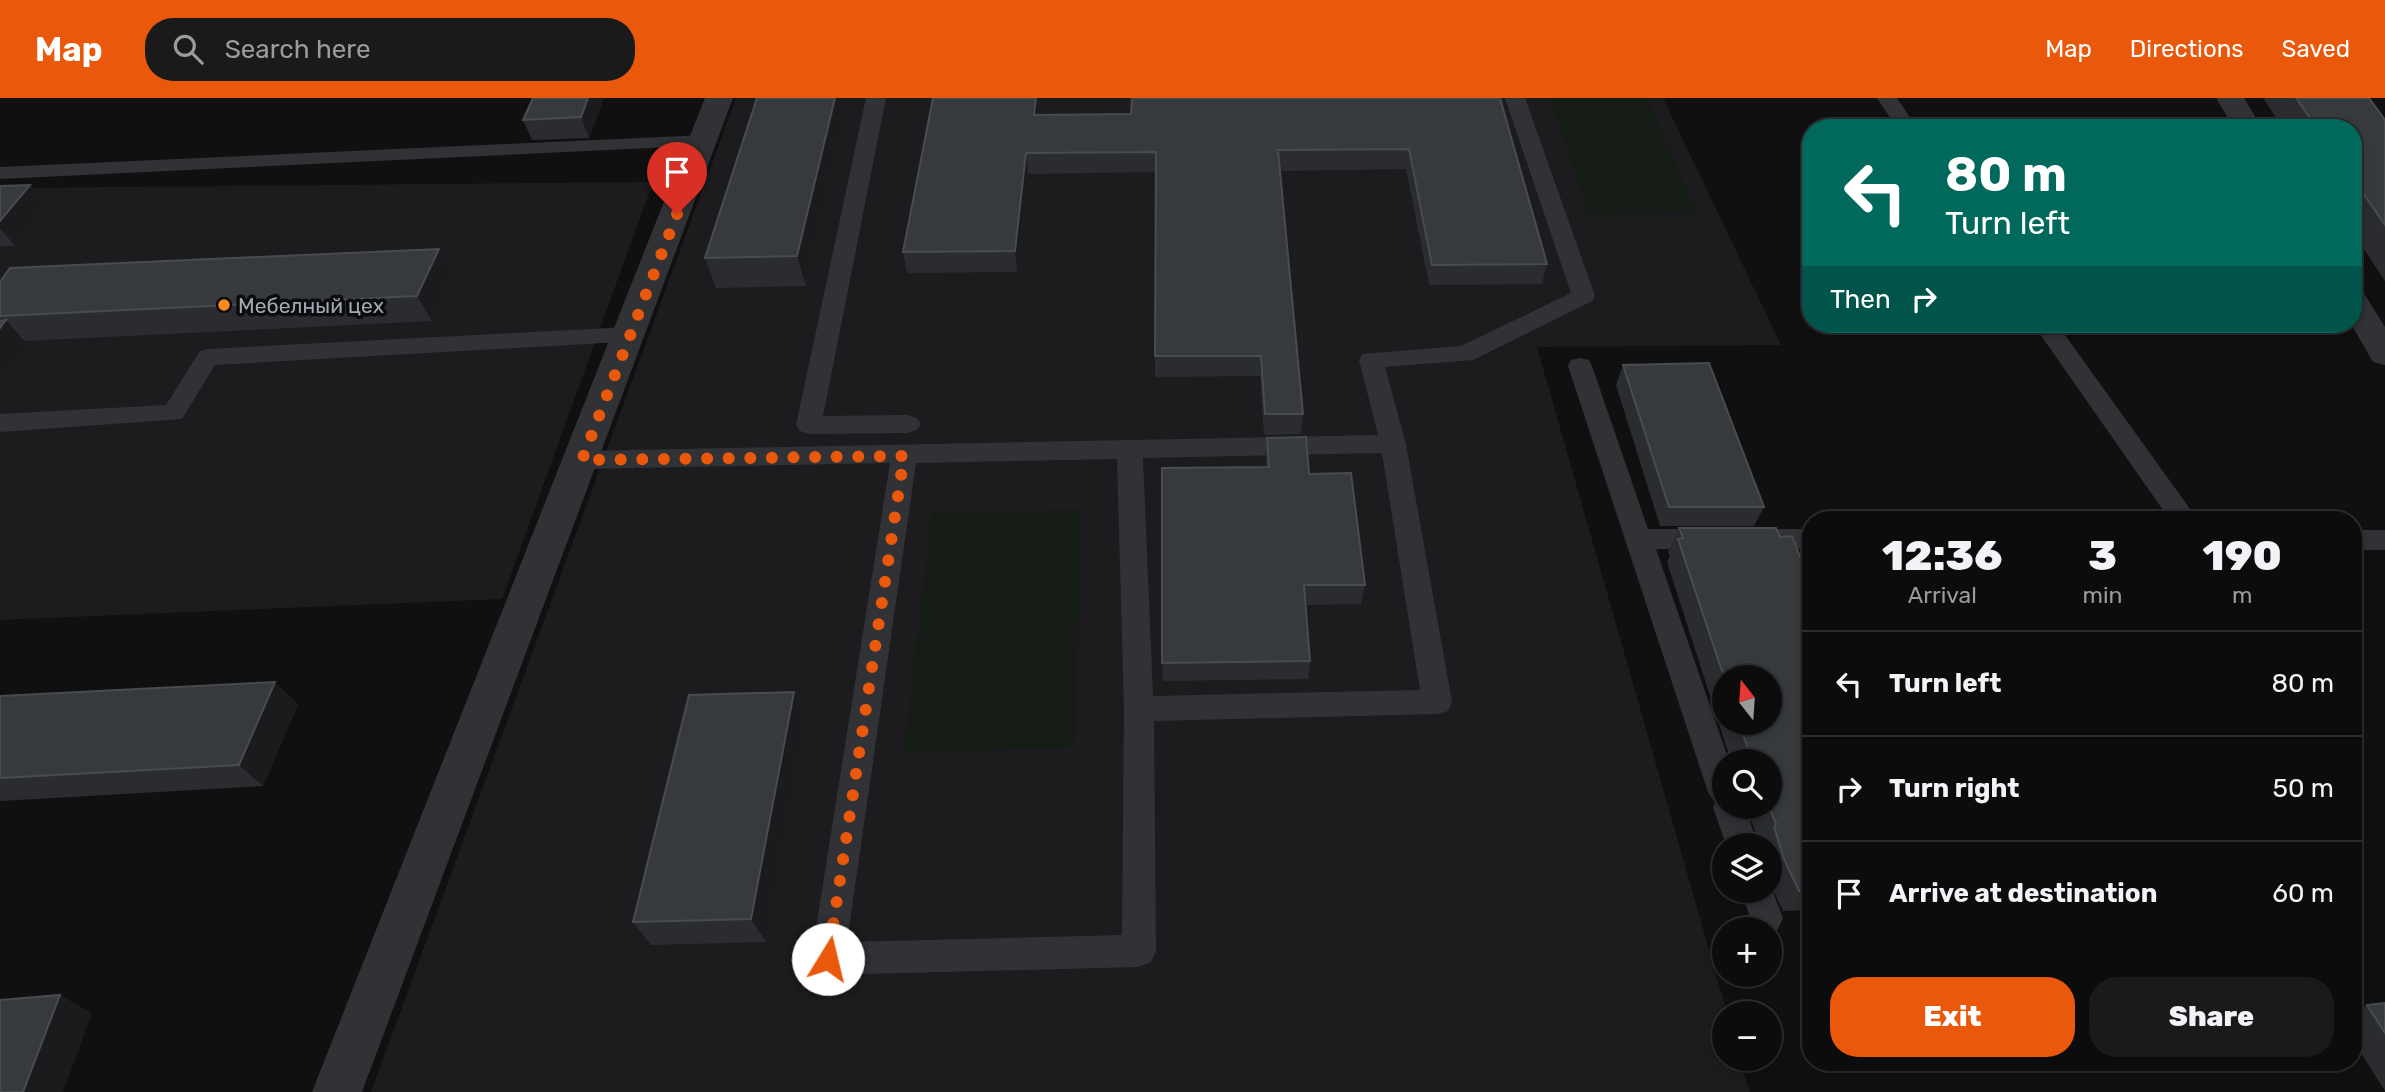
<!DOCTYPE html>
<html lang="en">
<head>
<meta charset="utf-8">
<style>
  :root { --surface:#0c0c0d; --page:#1a1a1b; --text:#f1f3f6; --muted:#9a9b9d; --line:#2c2c2e; --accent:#ea580c }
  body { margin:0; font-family:Rubik,sans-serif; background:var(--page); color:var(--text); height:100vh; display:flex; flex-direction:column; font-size:26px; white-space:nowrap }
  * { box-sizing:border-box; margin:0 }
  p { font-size:23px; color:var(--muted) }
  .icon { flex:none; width:38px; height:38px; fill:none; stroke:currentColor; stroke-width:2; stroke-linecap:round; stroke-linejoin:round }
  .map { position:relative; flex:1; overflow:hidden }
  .side { position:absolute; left:1802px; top:413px; width:560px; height:560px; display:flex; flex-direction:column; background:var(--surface); border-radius:28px; box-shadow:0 4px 10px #0003,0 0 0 2px var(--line) }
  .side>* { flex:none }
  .banner { position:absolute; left:1802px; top:21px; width:560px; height:214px; border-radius:28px; box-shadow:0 4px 10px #0003,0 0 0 2px var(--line); background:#00695c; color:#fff; overflow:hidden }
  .needle { width:46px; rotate:343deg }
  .controls { position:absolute; left:1712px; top:567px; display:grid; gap:14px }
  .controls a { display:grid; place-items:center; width:70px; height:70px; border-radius:50%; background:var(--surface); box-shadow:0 4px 10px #0003,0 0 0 2px var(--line); font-size:35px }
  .pin { position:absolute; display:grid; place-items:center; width:60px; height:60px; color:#fff; margin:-72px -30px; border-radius:50% 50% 50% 0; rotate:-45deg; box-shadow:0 0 7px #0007 }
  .pin .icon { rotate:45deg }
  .me { position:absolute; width:77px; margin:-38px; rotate:9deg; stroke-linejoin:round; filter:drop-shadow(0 0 5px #0008) }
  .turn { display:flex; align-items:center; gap:24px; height:147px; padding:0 28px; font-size:32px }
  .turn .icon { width:91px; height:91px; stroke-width:2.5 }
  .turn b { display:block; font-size:49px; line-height:60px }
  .then { display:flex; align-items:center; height:66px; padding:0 28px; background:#0003; gap:14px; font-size:26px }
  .eta { display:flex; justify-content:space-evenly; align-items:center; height:119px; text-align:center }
  .eta b { font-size:42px; font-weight:800; line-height:49px }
  .primary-button { display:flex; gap:14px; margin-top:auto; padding:14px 28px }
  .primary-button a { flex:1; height:80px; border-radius:28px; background:var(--accent); color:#fff; font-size:28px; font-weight:800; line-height:80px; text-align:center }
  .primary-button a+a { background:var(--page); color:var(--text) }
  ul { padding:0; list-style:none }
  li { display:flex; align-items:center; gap:21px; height:105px; padding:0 28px; border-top:2px solid var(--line) }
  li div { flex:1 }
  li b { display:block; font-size:26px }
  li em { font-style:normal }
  header { display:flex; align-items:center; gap:42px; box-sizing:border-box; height:98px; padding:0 35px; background:var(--accent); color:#fff }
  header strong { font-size:33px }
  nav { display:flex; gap:38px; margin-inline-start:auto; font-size:24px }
  .search { width:490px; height:63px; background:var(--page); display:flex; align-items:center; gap:18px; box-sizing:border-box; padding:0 24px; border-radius:28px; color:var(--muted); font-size:26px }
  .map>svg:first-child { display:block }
  .built { fill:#1c1c1e }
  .green { fill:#161c16 }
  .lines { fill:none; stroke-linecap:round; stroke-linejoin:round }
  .lane { fill:#303236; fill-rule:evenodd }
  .street { fill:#303236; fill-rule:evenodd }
  .wall { fill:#2b2c2f; fill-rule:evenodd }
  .shaded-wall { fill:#1b1b1d }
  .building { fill:#373a3d; stroke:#484b50; stroke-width:2 }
  .route { stroke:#ea580c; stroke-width:12; stroke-dasharray:0 21.6 }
  .poi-dot { fill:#fb8b1e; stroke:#0b0b0c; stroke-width:2.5 }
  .labels { text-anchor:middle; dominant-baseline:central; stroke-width:7; stroke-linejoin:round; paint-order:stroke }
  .poi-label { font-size:21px; fill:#a0a9b3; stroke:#0b0b0c; text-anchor:start }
</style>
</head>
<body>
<header>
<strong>Map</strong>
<div class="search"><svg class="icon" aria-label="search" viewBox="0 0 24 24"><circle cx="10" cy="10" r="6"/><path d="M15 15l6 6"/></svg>Search here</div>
<nav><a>Map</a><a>Directions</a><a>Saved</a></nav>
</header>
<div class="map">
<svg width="2385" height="994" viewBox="0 0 2385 994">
  <rect width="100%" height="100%" fill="#101011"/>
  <g class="built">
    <path d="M736,0H1663L1781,247L1537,249L1727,915H1724V961H1740L1750,994H371Z"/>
    <path d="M653,84L502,501L0,522V90Z"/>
  </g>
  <g class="green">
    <path d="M1550,0H1648L1697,115L1588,116Z"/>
    <path d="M1080,411L1075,649L904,654L932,414Z"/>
  </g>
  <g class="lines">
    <g class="lane">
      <path d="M866,0H886L823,318L908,317L917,320L921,326L917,332L908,335L809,336L800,333L796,327Z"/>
      <path d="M1505,0H1525L1595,198L1592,203L1473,262L1385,269L1406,346L1452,604L1448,613L1437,616L1154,623L1156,853L1151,864L1139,869L828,877L816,873L811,861L890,365L582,371L573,369L569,362L573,355L582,353L1378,337L1359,262L1362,256L1461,248L1571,195ZM1382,355L1420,592L1153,598L1143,360ZM1117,361L1124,611L1122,837L847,844L916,365Z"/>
      <path d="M1877,0H1897L1917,30H1897Z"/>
      <path d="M705,37L712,39L715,43L712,47L0,81V69Z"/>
      <path d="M2033,226H2057L2198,422H2170Z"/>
      <path d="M630,229L638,231L642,237L638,243L215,267L182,321L0,334V316L166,307L200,253L208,251Z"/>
      <path d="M1580,260L1589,262L1592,268L1648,431H1713L1723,434L1727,441L1723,448L1713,451H1656L1729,663H1724V709H1745L1758,747H1726L1713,709L1715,705L1708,694L1568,268L1571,262Z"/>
      <path d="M1757,431H1811V451H1757L1747,448L1743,441L1747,434Z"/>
      <rect x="2354" y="432" width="31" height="20"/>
      <path d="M1769,784L1783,820L1778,831L1769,834V831H1754L1741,793H1769Z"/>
    </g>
    <g class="street">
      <path d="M705,0H733L362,994H312Z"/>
      <path d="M2216,0H2244L2262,30H2234Z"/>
      <path d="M2354,194L2365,197L2385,229V267L2373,264L2351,226H2354Z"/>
    </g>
  </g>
  <g class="wall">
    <path d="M533,0H604L589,40L532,42L523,22Z"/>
    <path d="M1500,0L1547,166L1542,186L1429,187L1406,71L1280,73L1303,316L1301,336L1264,337L1260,278L1155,279L1156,74L1028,76L1017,174L907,175L903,154L1039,4L1038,17L1131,16Z"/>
    <path d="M2263,0H2369L2385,22V183L2354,136V30H2283Z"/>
    <path d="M845,17L806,188L716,190L705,160Z"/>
    <path d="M30,87L47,107L15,148H0V88Z"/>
    <path d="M453,176L432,223L24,243L28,247L0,287V184Z"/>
    <path d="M1623,267L1764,409L1754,428H1660L1616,287Z"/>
    <path d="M1267,340L1309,376L1365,487L1361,506L1306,507L1310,563L1308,581L1163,583L1162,565L1266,369Z"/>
    <path d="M1679,430L1780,439L1811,487V812L1783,813L1769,783V747H1760V746L1746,709H1769V663H1731L1667,464L1670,458L1668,454ZM1724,579L1769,625H1724Z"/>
    <path d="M794,594L806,621L766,844L651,847L633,824Z"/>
    <path d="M0,598L298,606L263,688L0,703Z"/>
    <path d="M2385,905V993L2354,944V914L2367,907Z"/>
  </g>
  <g class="shaded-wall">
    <path d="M588,0H604L589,40L581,19Z"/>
    <path d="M835,0H841L845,17L806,188L797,158Z"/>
    <path d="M1036,0H1039V4L1036,37L1034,17Z"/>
    <path d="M1026,55L1028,76L1017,174L1015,153Z"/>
    <path d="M30,87L47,107L15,148L0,130V123Z"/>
    <path d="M439,151L453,176L432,223L417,198Z"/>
    <path d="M6,222L28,247L0,287V230Z"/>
    <path d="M275,584L298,606L263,688L239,667Z"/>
    <path d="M794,594L806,621L766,844L751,821Z"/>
    <path d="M60,897L92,915L63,994H23Z"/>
  </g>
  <g class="building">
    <path d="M533,0H588L581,19L523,22Z"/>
    <path d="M757,0H835L797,158L705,160Z"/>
    <path d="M933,0H1036L1034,17L1131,16L1132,0H1500L1547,166L1432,167L1409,51L1278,52L1303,316H1265L1261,258H1155L1156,54L1026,55L1015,153L903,154Z"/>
    <path d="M2296,0H2369L2385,22V127L2354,82V30H2317Z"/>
    <path d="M30,87L0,123V88Z"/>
    <path d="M439,151L417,198L0,218V184L10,170Z"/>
    <path d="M6,222L0,230V223Z"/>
    <path d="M1709,265L1764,409H1669L1623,267Z"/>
    <path d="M1306,339L1309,376L1351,375L1365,487H1304L1310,563L1162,565V370L1269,369L1267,340Z"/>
    <path d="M1679,430H1776L1780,439L1792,438L1811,487V793H1799L1784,761L1774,729L1776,726L1769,709V663H1752L1739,625H1769V579H1724L1678,441L1683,440Z"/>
    <path d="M275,584L239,667L0,680V598Z"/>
    <path d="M794,594L751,821L633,824L689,597Z"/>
    <path d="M60,897L23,994H0V902Z"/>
    <path d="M2385,905V935L2367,907Z"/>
  </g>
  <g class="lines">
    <path class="route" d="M677,116L582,362L904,358L828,861"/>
  </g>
  <circle class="poi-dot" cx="224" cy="207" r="7"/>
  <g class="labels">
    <g class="poi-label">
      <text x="238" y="207">Мебелный цех</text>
    </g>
  </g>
</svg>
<div class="controls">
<a><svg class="needle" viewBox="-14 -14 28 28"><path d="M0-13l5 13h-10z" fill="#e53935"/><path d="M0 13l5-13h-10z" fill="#9a9b9d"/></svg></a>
<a><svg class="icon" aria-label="search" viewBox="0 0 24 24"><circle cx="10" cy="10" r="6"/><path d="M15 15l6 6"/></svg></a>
<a><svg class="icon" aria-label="layers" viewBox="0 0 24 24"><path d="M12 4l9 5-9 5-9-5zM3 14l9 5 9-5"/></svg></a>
<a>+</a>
<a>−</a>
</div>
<div class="pin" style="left:677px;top:116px;background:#d93025"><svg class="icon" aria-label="arrive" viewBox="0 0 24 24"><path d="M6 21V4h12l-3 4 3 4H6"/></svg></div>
<svg class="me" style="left:828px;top:861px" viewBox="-20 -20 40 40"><circle r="19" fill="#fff"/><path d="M0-13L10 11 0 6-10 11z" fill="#ea580c"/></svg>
<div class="banner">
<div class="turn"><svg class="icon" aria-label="left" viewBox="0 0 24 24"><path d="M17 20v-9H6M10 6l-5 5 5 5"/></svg><div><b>80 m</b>Turn left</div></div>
<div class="then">Then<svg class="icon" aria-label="right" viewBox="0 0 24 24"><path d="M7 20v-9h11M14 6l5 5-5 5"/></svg></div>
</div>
<section class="side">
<div class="eta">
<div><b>12:36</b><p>Arrival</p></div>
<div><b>3</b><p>min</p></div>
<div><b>190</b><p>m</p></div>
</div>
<ul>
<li><svg class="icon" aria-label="left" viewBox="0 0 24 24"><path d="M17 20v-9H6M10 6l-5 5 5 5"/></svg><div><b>Turn left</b></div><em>80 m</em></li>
<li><svg class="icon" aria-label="right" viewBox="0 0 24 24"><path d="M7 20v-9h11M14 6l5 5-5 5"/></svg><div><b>Turn right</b></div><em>50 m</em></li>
<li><svg class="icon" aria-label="arrive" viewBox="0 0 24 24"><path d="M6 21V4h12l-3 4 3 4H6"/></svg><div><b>Arrive at destination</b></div><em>60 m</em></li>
</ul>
<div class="primary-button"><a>Exit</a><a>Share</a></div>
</section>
</div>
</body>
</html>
